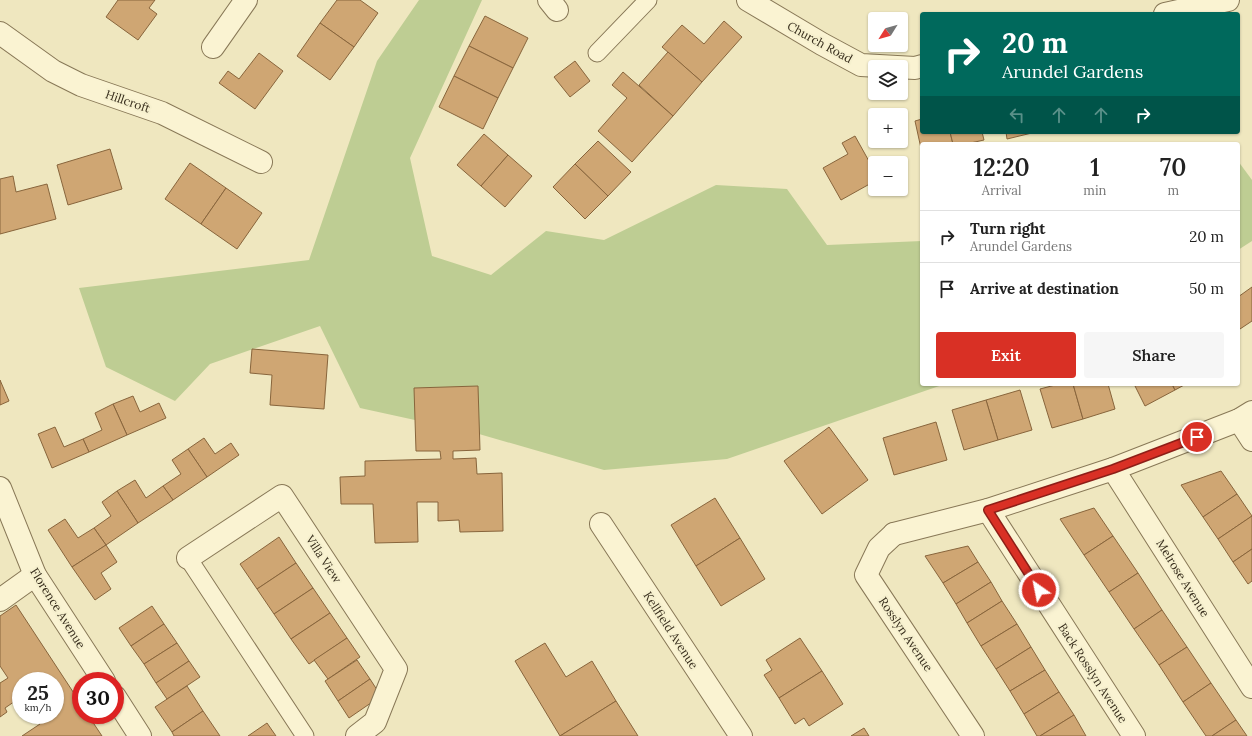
<!DOCTYPE html>
<html lang="en">
<head>
<meta charset="utf-8">
<style>
  :root { --surface:#fff; --page:#f6f6f6; --text:#222; --muted:#767676; --line:#e0e0e0; --accent:#d93025 }
  body { margin:0; font-family:Lora,serif; background:var(--page); color:var(--text); height:100vh; display:flex; flex-direction:column; font-size:15px; white-space:nowrap }
  * { box-sizing:border-box; margin:0 }
  p { font-size:13px; color:var(--muted) }
  .icon { flex:none; width:22px; height:22px; fill:none; stroke:currentColor; stroke-width:2; stroke-linecap:round; stroke-linejoin:round }
  .map { position:relative; flex:1; overflow:hidden }
  .drawer { position:absolute; left:920px; top:142px; width:320px; height:244px; display:flex; flex-direction:column; background:var(--surface); border-radius:4px; box-shadow:0 1px 3px #0004 }
  .drawer>* { flex:none }
  .banner { position:absolute; left:920px; top:12px; width:320px; height:122px; border-radius:4px; box-shadow:0 1px 3px #0004; background:#00695c; color:#fff; overflow:hidden }
  .needle { width:26px; rotate:233deg }
  .controls { position:absolute; left:868px; top:12px; display:grid; gap:8px }
  .controls a { display:grid; place-items:center; width:40px; height:40px; border-radius:4px; background:var(--surface); box-shadow:0 1px 3px #0004; font-size:20px }
  .speed { position:absolute; left:12px; top:672px; display:flex; gap:8px; font-size:20px; font-weight:700; text-align:center }
  .speed>* { display:grid; place-content:center; width:52px; height:52px; border-radius:50%; background:var(--surface); box-shadow:0 1px 3px #0004; line-height:1 }
  .speed small { font-size:10px; font-weight:400 }
  .speed .limit { border:6px solid #d22; background:#fff; color:#111 }
  .pin { position:absolute; display:grid; place-items:center; width:34px; height:34px; color:#fff; margin:-17px; border:2px solid #fff; border-radius:50%; box-shadow:0 1px 4px #0007 }
  .me { position:absolute; width:44px; margin:-22px; rotate:327deg; stroke-linejoin:round; filter:drop-shadow(0 0 3px #0008) }
  .turn { display:flex; align-items:center; gap:14px; height:84px; padding:0 16px; font-size:18px }
  .turn .icon { width:52px; height:52px; stroke-width:2.5 }
  .turn b { display:block; font-size:28px; line-height:34px }
  .lanes { display:flex; align-items:center; height:38px; padding:0 16px; background:#0003; justify-content:center; gap:20px; direction:ltr }
  .lanes .off { opacity:.35 }
  .eta { display:flex; justify-content:space-evenly; align-items:center; height:68px; text-align:center }
  .eta b { font-size:24px; font-weight:600; line-height:28px }
  .primary-button { display:flex; gap:8px; margin-top:auto; padding:8px 16px }
  .primary-button a { flex:1; height:46px; border-radius:4px; background:var(--accent); color:#fff; font-size:16px; font-weight:600; line-height:46px; text-align:center }
  .primary-button a+a { background:var(--page); color:var(--text) }
  ul { padding:0; list-style:none }
  li { display:flex; align-items:center; gap:12px; height:52px; padding:0 16px; border-top:1px solid var(--line) }
  li div { flex:1 }
  li b { display:block; font-size:15px }
  li em { font-style:normal }
  .map>svg:first-child { display:block }
  .green { fill:#becd93 }
  .building { fill:#cfa673; stroke:#88653c }
  .lines { fill:none; stroke-linecap:round; stroke-linejoin:round }
  .service-casing { stroke:#887857; stroke-width:19 }
  .pedestrian-casing { stroke:#887857; stroke-width:24 }
  .minor-casing { stroke:#887857; stroke-width:24 }
  .service { stroke:#faf3d2; stroke-width:17 }
  .pedestrian { stroke:#faf3d2; stroke-width:22 }
  .minor { stroke:#faf3d2; stroke-width:22 }
  .route-casing { stroke:#8d1f18; stroke-width:10 }
  .route { stroke:#d93025; stroke-width:7 }
  .labels { text-anchor:middle; dominant-baseline:central; stroke-width:4; stroke-linejoin:round; paint-order:stroke }
  .street-label { font-size:12px; fill:#372d1c; stroke:#f6f0ce }
</style>
</head>
<body>
<div class="map">
<svg width="1252" height="736" viewBox="0 0 1252 736">
  <rect width="100%" height="100%" fill="#efe7bf"/>
  <g class="green">
    <path d="M419,0H482L410,158L432,256L491,275L546,231L604,240L716,185L787,189L827,245L922,241V384H945L727,459L604,470L479,434L360,408L320,326L210,364L175,401L106,367L79,288L309,260L377,61Z"/>
    <path d="M1238,161L1252,180V241L1238,250Z"/>
  </g>
  <g class="building">
    <path d="M118,0H155L149,8L157,14L138,40L106,17Z"/>
    <path d="M337,0H360L378,13L354,47L320,23Z"/>
    <path d="M485,16L528,38L513,68L469,46Z"/>
    <path d="M724,21L742,37L702,82L662,47L682,25L704,44Z"/>
    <path d="M320,23L354,47L330,80L297,56Z"/>
    <path d="M469,46L513,68L498,98L454,76Z"/>
    <path d="M668,52L702,82L673,116L639,85Z"/>
    <path d="M259,53L283,71L255,109L219,83L228,71L239,79Z"/>
    <path d="M575,61L590,81L570,97L554,77Z"/>
    <path d="M623,72L673,116L632,162L598,131L627,98L612,85Z"/>
    <path d="M454,76L498,98L483,129L439,107Z"/>
    <path d="M922,119V132H950L953,144H922V153L915,121Z"/>
    <path d="M950,132H982L984,140L966,144H953Z"/>
    <path d="M1006,132H1036L1007,139Z"/>
    <path d="M484,134L508,155L481,186L457,165Z"/>
    <path d="M855,136L875,172V181L841,200L823,168L848,154L842,143Z"/>
    <path d="M598,141L631,172L608,196L575,164Z"/>
    <path d="M110,149L122,189L68,205L57,165Z"/>
    <path d="M508,155L532,176L505,207L481,186Z"/>
    <path d="M190,163L226,188L201,224L165,199Z"/>
    <path d="M575,164L608,196L585,219L553,187Z"/>
    <path d="M13,176L16,192L47,184L56,219L0,234V179Z"/>
    <path d="M226,188L262,213L237,249L201,224Z"/>
    <path d="M1252,287V321L1240,329L1238,326V297Z"/>
    <path d="M252,349L328,355L324,409L270,405L272,375L250,373Z"/>
    <path d="M0,380L9,401L0,405Z"/>
    <path d="M1059,384H1073L1083,419L1052,428L1040,389Z"/>
    <path d="M1073,384H1108L1115,409L1083,419Z"/>
    <path d="M1134,384H1172L1175,390L1145,406Z"/>
    <path d="M1172,384H1186L1175,390Z"/>
    <path d="M478,386L480,450L453,451V459L476,458L477,474L502,473L503,531L460,532L459,520L438,521V502H417L418,542L375,543L373,504H341L340,477L365,476V461L441,459L440,451H416L414,388Z"/>
    <path d="M1020,390L1032,430L998,440L986,400Z"/>
    <path d="M133,396L140,412L159,403L166,418L127,435L113,404Z"/>
    <path d="M986,400L998,440L964,450L952,410Z"/>
    <path d="M113,404L127,435L89,452L83,439L102,430L95,413Z"/>
    <path d="M936,422L947,460L894,475L883,438Z"/>
    <path d="M55,427L64,447L83,439L89,452L52,468L38,434Z"/>
    <path d="M829,427L868,480L822,514L784,461Z"/>
    <path d="M204,438L215,454L231,443L239,455L207,477L188,449Z"/>
    <path d="M188,449L207,477L173,500L163,486L181,474L172,460Z"/>
    <path d="M1221,471L1237,494L1203,517L1181,485Z"/>
    <path d="M135,480L146,498L163,486L173,500L138,523L117,491Z"/>
    <path d="M117,491L138,523L106,545L94,528L111,516L102,502Z"/>
    <path d="M1237,494L1252,516L1218,539L1203,517Z"/>
    <path d="M715,498L740,538L696,566L671,525Z"/>
    <path d="M1094,508L1113,536L1084,555L1060,519Z"/>
    <path d="M1252,516V549L1233,562L1218,539Z"/>
    <path d="M65,519L78,538L94,528L106,545L72,567L48,530Z"/>
    <path d="M1113,536L1138,573L1109,592L1084,555Z"/>
    <path d="M279,537L296,563L257,589L240,564Z"/>
    <path d="M740,538L765,579L721,606L696,566Z"/>
    <path d="M106,545L117,562L101,573L111,589L95,600L72,567Z"/>
    <path d="M968,546L978,562L943,583L925,556Z"/>
    <path d="M1252,549V581L1248,584L1233,562Z"/>
    <path d="M978,562L991,582L956,604L943,583Z"/>
    <path d="M296,563L313,588L274,614L257,589Z"/>
    <path d="M1138,573L1162,610L1134,629L1109,592Z"/>
    <path d="M991,582L1002,601L967,623L956,604Z"/>
    <path d="M313,588L330,613L291,639L274,614Z"/>
    <path d="M1002,601L1017,624L981,646L967,623Z"/>
    <path d="M16,605L81,704V715H88L102,736H22L40,724L34,715H55V681H21V697L5,708L7,712L0,717V683L8,678L0,666V616Z"/>
    <path d="M152,606L164,624L131,646L119,628Z"/>
    <path d="M1162,610L1187,647L1159,665L1134,629Z"/>
    <path d="M330,613L347,638L309,664L291,639Z"/>
    <path d="M164,624L177,643L144,664L131,646Z"/>
    <path d="M1017,624L1031,647L996,669L981,646Z"/>
    <path d="M347,638L360,657L328,679L314,660Z"/>
    <path d="M800,638L822,671L779,698L764,675L772,670L766,660Z"/>
    <path d="M177,643L189,661L156,683L144,664Z"/>
    <path d="M545,643L566,677L592,661L616,701L560,736L515,661Z"/>
    <path d="M1031,647L1045,670L1010,691L996,669Z"/>
    <path d="M1187,647L1211,683L1183,702L1159,665Z"/>
    <path d="M357,660L370,679L338,701L325,681Z"/>
    <path d="M189,661L200,677L167,699L156,683Z"/>
    <path d="M1045,670L1059,692L1024,714L1010,691Z"/>
    <path d="M822,671L843,704L809,726L804,718L795,724L779,698Z"/>
    <path d="M370,679L381,696L349,718L338,701Z"/>
    <path d="M1211,683L1236,720L1212,736H1206L1183,702Z"/>
    <path d="M187,686L203,711L172,732L155,707Z"/>
    <path d="M1059,692L1074,715L1040,736H1037L1024,714Z"/>
    <path d="M616,701L638,736H560Z"/>
    <path d="M203,711L220,736H174L172,732Z"/>
    <path d="M1074,715L1086,736H1040Z"/>
    <path d="M1236,720L1247,736H1212Z"/>
    <path d="M267,723L276,736H248Z"/>
    <path d="M864,728L869,736H851Z"/>
  </g>
  <g class="lines">
    <defs>
      <g id="service">
        <path d="M597,53L648,0"/>
        <path d="M188,558L305,736"/>
      </g>
      <g id="pedestrian">
        <path d="M1113,469L1252,687"/>
        <path d="M894,534L879,548L866,575L973,736"/>
      </g>
      <g id="minor">
        <path d="M549,0L557,10"/>
        <path d="M748,0L822,44L861,65L915,68L922,66"/>
        <path d="M1165,14L1228,0"/>
        <path d="M0,33L53,71L81,85L162,113L261,162"/>
        <path d="M213,47L246,0"/>
        <path d="M1239,420L1252,440"/>
        <path d="M0,488L35,575L104,681"/>
        <path d="M988,510L1134,736"/>
        <path d="M601,524L741,736"/>
        <path d="M894,534L988,510L1113,469L1239,420L1252,412"/>
        <path d="M188,558L282,496L396,669L375,722L357,736"/>
        <path d="M0,600L35,575"/>
        <path d="M115,697L140,736"/>
      </g>
    </defs>
    <use href="#service" class="service-casing"/>
    <use href="#pedestrian" class="pedestrian-casing"/>
    <use href="#minor" class="minor-casing"/>
    <use href="#service" class="service"/>
    <use href="#pedestrian" class="pedestrian"/>
    <use href="#minor" class="minor"/>
  </g>
  <g class="lines">
    <defs>
      <path id="route" d="M1039,590L988,510L1113,469L1197,437"/>
    </defs>
    <use href="#route" class="route-casing"/>
    <use href="#route" class="route"/>
  </g>
  <g class="labels">
    <g class="street-label">
      <text transform="translate(820 42) rotate(29)">Church Road</text>
      <text transform="translate(128 101) rotate(19)">Hillcroft</text>
      <text transform="translate(324 559) rotate(57)">Villa View</text>
      <text transform="translate(1183 578) rotate(58)">Melrose Avenue</text>
      <text transform="translate(58 608) rotate(58)">Florence Avenue</text>
      <text transform="translate(671 630) rotate(57)">Kellfield Avenue</text>
      <text transform="translate(906 634) rotate(56)">Rosslyn Avenue</text>
      <text transform="translate(1093 673) rotate(57)">Back Rosslyn Avenue</text>
    </g>
  </g>
</svg>
<div class="controls">
<a><svg class="needle" viewBox="-14 -14 28 28"><path d="M0-13l5 13h-10z" fill="#e53935"/><path d="M0 13l5-13h-10z" fill="#767676"/></svg></a>
<a><svg class="icon" aria-label="layers" viewBox="0 0 24 24"><path d="M12 4l9 5-9 5-9-5zM3 14l9 5 9-5"/></svg></a>
<a>+</a>
<a>−</a>
</div>
<div class="speed"><div>25<small>km/h</small></div><div class="limit">30</div></div>
<div class="pin" style="left:1197px;top:437px;background:#d93025"><svg class="icon" aria-label="arrive" viewBox="0 0 24 24"><path d="M6 21V4h12l-3 4 3 4H6"/></svg></div>
<svg class="me" style="left:1039px;top:590px" viewBox="-20 -20 40 40"><circle r="17" fill="#d93025" stroke="#fff" stroke-width="3"/><path d="M0-11L8 9 0 5-8 9z" fill="#fff"/></svg>
<div class="banner">
<div class="turn"><svg class="icon" aria-label="right" viewBox="0 0 24 24"><path d="M7 20v-9h11M14 6l5 5-5 5"/></svg><div><b>20 m</b>Arundel Gardens</div></div>
<div class="lanes"><svg class="icon off" aria-label="left" viewBox="0 0 24 24"><path d="M17 20v-9H6M10 6l-5 5 5 5"/></svg><svg class="icon off" aria-label="ahead" viewBox="0 0 24 24"><path d="M12 20V5M6 11l6-6 6 6"/></svg><svg class="icon off" aria-label="ahead" viewBox="0 0 24 24"><path d="M12 20V5M6 11l6-6 6 6"/></svg><svg class="icon" aria-label="right" viewBox="0 0 24 24"><path d="M7 20v-9h11M14 6l5 5-5 5"/></svg></div>
</div>
<section class="drawer">
<div class="eta">
<div><b>12:20</b><p>Arrival</p></div>
<div><b>1</b><p>min</p></div>
<div><b>70</b><p>m</p></div>
</div>
<ul>
<li><svg class="icon" aria-label="right" viewBox="0 0 24 24"><path d="M7 20v-9h11M14 6l5 5-5 5"/></svg><div><b>Turn right</b><p>Arundel Gardens</p></div><em>20 m</em></li>
<li><svg class="icon" aria-label="arrive" viewBox="0 0 24 24"><path d="M6 21V4h12l-3 4 3 4H6"/></svg><div><b>Arrive at destination</b></div><em>50 m</em></li>
</ul>
<div class="primary-button"><a>Exit</a><a>Share</a></div>
</section>
</div>
</body>
</html>
